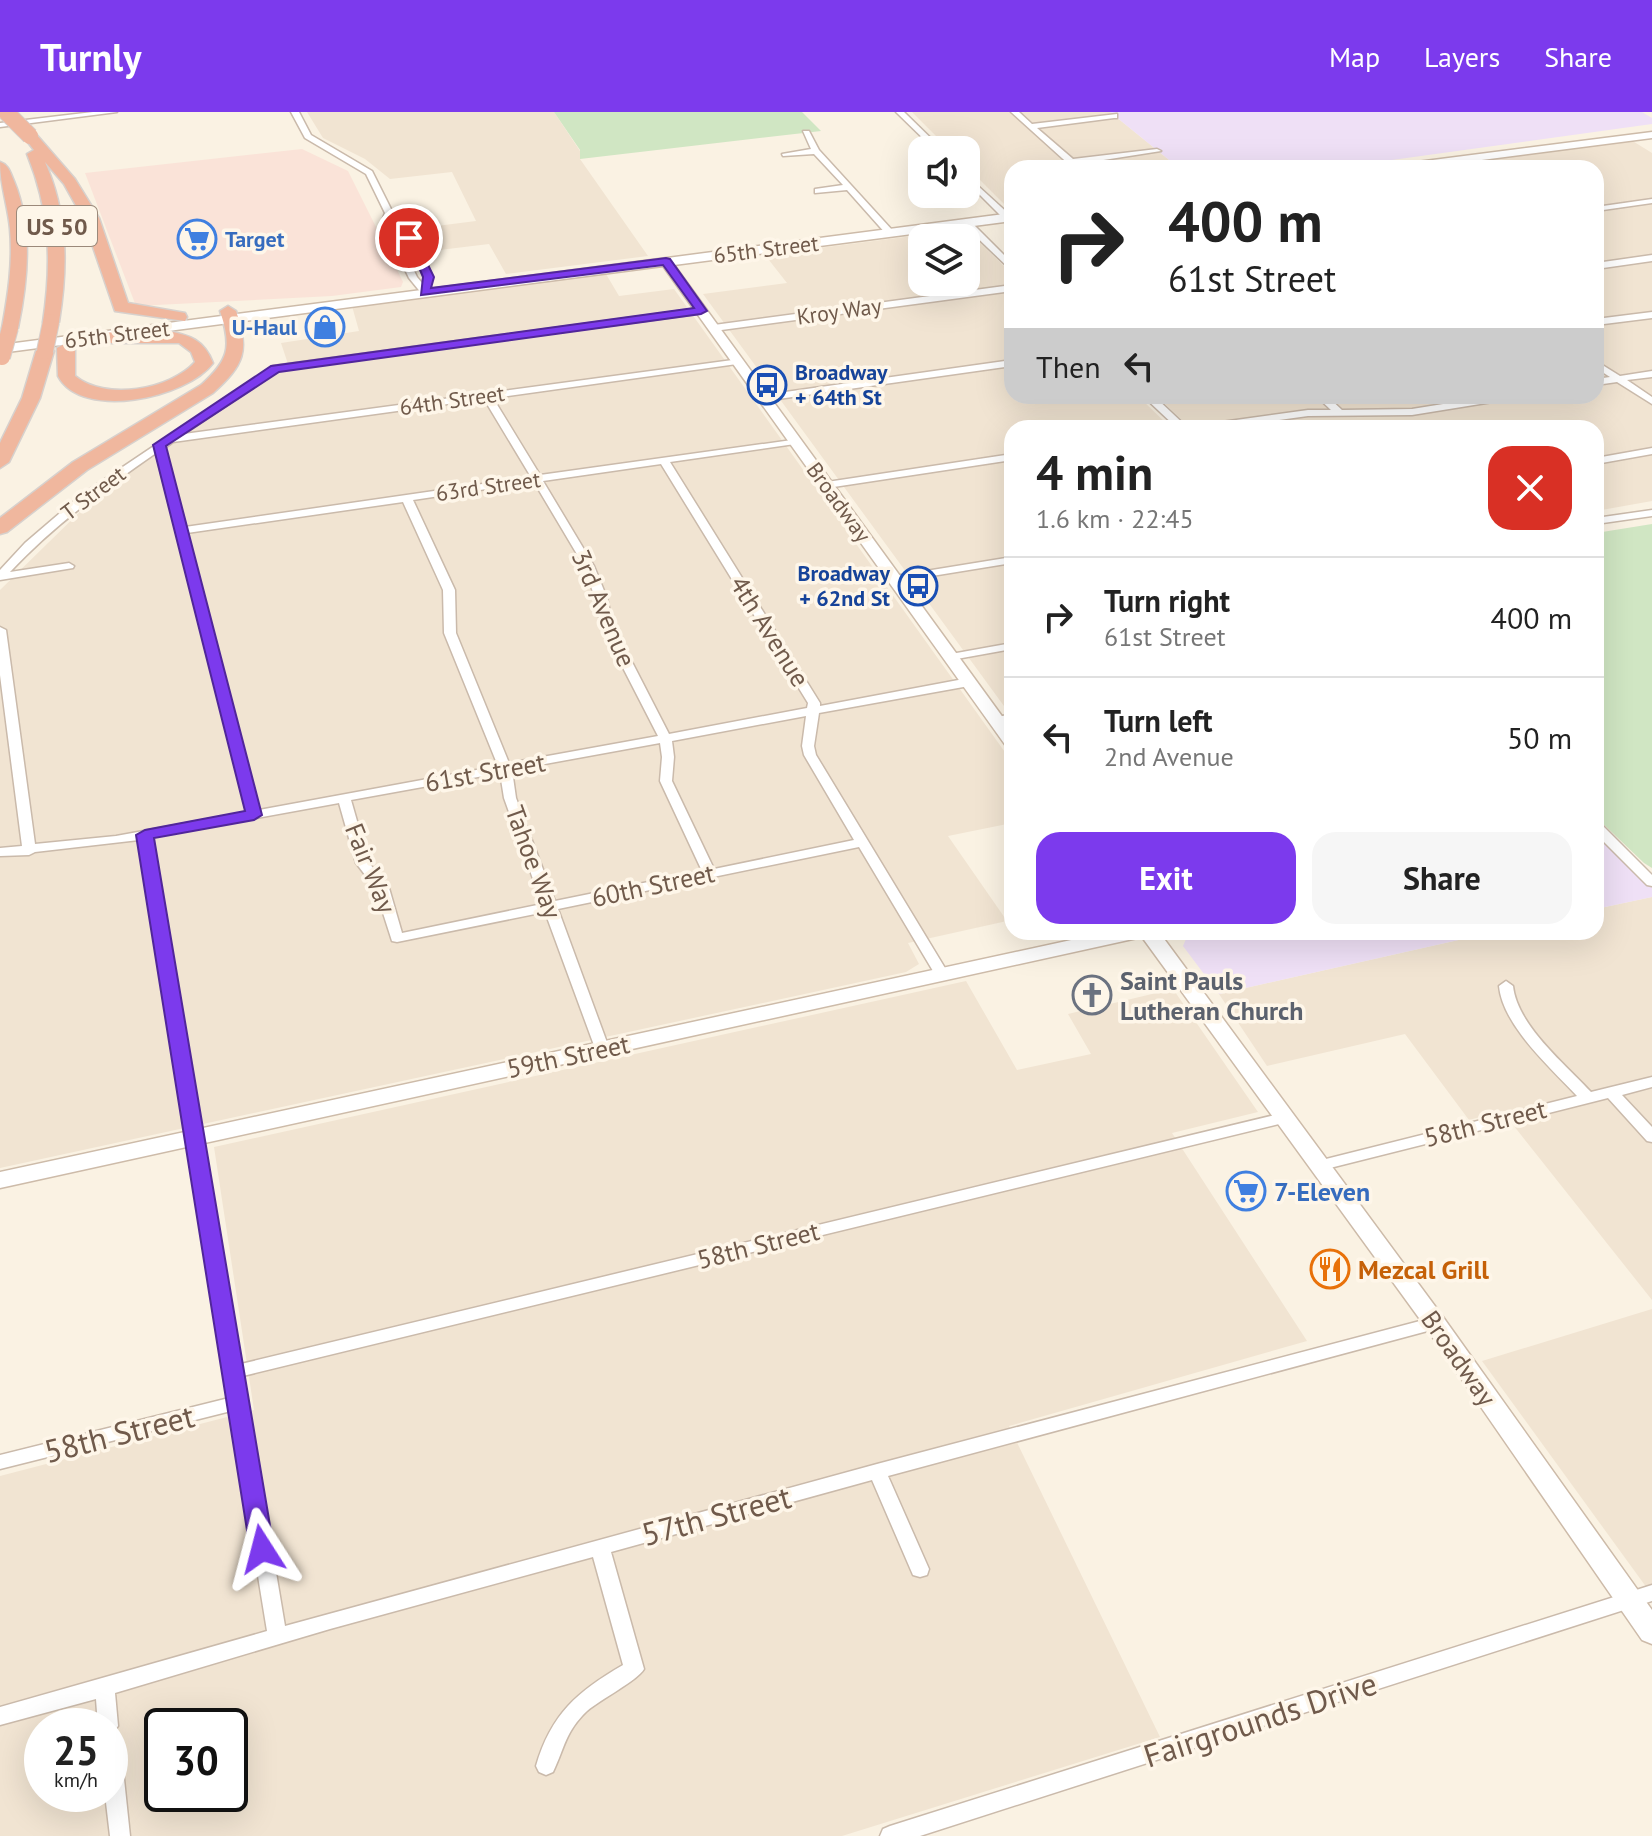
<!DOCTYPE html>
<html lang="en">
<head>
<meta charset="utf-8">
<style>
  :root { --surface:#fff; --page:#f6f6f6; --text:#222; --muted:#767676; --line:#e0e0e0; --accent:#7c3aed }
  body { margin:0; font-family:"PT Sans",sans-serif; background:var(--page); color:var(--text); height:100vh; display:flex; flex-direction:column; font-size:30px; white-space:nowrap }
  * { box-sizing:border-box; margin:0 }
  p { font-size:26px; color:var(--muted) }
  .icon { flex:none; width:44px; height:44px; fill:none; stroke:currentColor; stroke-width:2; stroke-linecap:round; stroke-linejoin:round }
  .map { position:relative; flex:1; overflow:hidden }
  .side { position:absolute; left:1004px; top:308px; width:600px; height:520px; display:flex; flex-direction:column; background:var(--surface); border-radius:24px; box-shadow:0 8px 32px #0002 }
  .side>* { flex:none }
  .top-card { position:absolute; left:1004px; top:48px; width:600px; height:244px; border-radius:24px; box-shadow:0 8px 32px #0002; background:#fff; color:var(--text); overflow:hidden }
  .tools { position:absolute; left:908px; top:24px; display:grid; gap:16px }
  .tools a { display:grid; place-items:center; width:72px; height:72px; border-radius:16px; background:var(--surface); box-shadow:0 8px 32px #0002; font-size:40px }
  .speed { position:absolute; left:24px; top:1596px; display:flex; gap:16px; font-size:40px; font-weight:700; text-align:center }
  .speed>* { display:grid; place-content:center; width:104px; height:104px; border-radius:50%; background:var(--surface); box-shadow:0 8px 32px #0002; line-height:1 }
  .speed small { font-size:20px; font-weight:400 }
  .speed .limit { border:4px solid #111; border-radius:12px; background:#fff; color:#111 }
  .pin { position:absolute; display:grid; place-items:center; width:68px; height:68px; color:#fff; margin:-34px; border:4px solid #fff; border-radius:50%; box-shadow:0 2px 8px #0007 }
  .me { position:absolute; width:88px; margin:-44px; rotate:351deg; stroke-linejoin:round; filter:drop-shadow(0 0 6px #0008) }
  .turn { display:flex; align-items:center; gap:28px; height:168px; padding:0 32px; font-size:36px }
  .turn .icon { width:104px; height:104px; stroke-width:2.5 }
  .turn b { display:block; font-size:56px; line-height:68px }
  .then { display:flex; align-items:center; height:76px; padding:0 32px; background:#0003; gap:16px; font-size:30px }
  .round { display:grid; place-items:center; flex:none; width:84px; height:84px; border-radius:24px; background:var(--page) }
  .headline { display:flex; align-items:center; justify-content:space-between; height:136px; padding:0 32px }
  h1 { font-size:48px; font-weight:700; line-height:60px }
  .primary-button { display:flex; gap:16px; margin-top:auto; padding:16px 32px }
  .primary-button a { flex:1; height:92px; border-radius:24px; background:var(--accent); color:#fff; font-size:32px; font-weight:700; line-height:92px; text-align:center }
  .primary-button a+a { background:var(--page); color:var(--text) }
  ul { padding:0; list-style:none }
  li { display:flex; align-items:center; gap:24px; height:120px; padding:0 32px; border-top:2px solid var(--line) }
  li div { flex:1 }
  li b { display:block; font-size:30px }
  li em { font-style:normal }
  header { display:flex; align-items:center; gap:48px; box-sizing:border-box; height:112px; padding:0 40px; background:var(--accent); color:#fff }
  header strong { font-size:38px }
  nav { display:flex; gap:44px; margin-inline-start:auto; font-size:28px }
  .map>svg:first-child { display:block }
  .residential { fill:#f1e4d2; fill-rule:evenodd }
  .commercial { fill:#fae3d8 }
  .education { fill:#efe0f6 }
  .green { fill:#d0e6c3 }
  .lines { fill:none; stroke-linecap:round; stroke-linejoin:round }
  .street-casing { stroke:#cabaab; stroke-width:3 }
  .secondary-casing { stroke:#cdbba9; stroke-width:3 }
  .highway-casing { stroke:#d7d1cd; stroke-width:3 }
  .street { fill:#fff; fill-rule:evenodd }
  .secondary { fill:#fff; fill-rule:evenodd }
  .highway { fill:#f0b79e; fill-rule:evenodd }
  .highway-bridge-casing { stroke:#d7d1cd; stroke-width:18; stroke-linecap:butt }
  .highway-bridge { stroke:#f0b79e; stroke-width:16 }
  .route { fill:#7c3aed; stroke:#51269a; stroke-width:2 }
  .labels { text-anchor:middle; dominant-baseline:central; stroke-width:7; stroke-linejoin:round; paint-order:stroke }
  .far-shop-label { font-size:22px; font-weight:bold; fill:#366cbe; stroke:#fef6e9; text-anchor:start }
  .far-street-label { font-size:22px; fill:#705a4b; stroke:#fef6e9 }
  .far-transit-label { font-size:22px; font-weight:bold; fill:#164399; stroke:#fef6e9; text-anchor:start }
  .shield { fill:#fef6e9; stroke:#9b897a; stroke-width:2 }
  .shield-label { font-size:24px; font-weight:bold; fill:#705a4b }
  .street-label { font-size:26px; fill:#705a4b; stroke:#fef6e9 }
  .worship-label { font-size:26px; font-weight:bold; fill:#5b616d; stroke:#fef6e9; text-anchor:start }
  .shop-label { font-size:26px; font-weight:bold; fill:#366cbe; stroke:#fef6e9; text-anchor:start }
  .food-label { font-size:26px; font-weight:bold; fill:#c56008; stroke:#fef6e9; text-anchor:start }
  .near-street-label { font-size:32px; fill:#705a4b; stroke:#fef6e9 }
</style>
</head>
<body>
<header>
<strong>Turnly</strong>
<nav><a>Map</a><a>Layers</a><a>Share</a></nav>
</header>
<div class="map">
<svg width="1652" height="1724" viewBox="0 0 1652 1724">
  <rect width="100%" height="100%" fill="#faf2e3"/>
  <g class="residential">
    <path d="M307,0H554L580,39V47L648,144L506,162L489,132L423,140L413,117L476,109L452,60L390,67L365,47L323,26Z"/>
    <path d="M912,0H1110L1179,56H1012L1011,99L966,54V38H950Z"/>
    <path d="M1631,28L1652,41V389L1596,399V316H1190L1157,284H1596V56H1432Z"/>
    <path d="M959,118L968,119L1012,162V284H1138L1171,316H1012V605L703,182L787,171L765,143ZM922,126H966V170H922Z"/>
    <path d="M606,162L619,184L674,177L1012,650V711L948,724L1007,809L908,831L919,852L906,860L0,1056V478L96,384L240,283L277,261L290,258L281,231L359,219L352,194Z"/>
    <path d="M1652,785V1188L1502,999L1469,1008L1405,922L1267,954L1219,882L1494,820H1596V797Z"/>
    <path d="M966,869L1017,958L1091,942L1068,902L1173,877L1258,1000L1172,1021L1307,1229L1009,1314L1160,1625L842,1724H0V1364L254,1298L214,1035ZM42,1614H110V1682H42ZM162,1614H230V1682H162Z"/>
    <path d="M1652,1197V1483L1482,1249Z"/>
  </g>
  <path class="commercial" d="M302,37L348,59L391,145L403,170L401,175L332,184L136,194L85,61Z"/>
  <g class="education">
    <path d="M1110,0H1642L1652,6V12L1334,56H1179Z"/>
    <path d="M1596,720L1652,775V785L1596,797Z"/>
    <path d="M1189,820H1494L1219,882L1183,834Z"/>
  </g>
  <g class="green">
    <path d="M554,0H802L821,19L580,47V38Z"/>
    <path d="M1652,412V756L1644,751L1596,705V421Z"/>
  </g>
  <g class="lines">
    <defs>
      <g id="street">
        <path d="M93,0H117L0,15V11Z"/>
        <path d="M291,0H299L311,23L372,59L392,99L404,107L432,165L428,182H422L409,166L382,109L385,101L366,62L305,26ZM391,106L397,108L424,165L422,171L417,165L390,109Z"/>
        <path d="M896,0H904L943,38H935Z"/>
        <path d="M1011,0H1019L1032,12L1117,2V6H1114L1037,16L1073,47L1157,37L1161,39L1078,52L1082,56H1073Z"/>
        <path d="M803,19H809L819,38L893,119V123H887L847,78L815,81V77L843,73L814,42L783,44L782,42L811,37Z"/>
        <path d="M966,63L1011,104V108H1005L966,69Z"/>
        <path d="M1652,87V91L1596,99V95Z"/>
        <path d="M964,109H970L1012,151V159L964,113Z"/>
        <path d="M1652,143V149L1596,157V151Z"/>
        <path d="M1012,173V179L714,219L709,216L714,213Z"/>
        <path d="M701,196L704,197V201L279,258L184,322L740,247V251L737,252L493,286L540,363L799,327V331L795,332L670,350L820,591V594L969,566L975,570L969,574L819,601L814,634L816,643L948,861L941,865L936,864L859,735L558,797L609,936L602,941L595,936L545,800L397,830L392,829L375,776L356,751L339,691L152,725L241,1252L1283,1001L1288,1002L1291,1006L1288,1010L1283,1011L243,1264L285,1514L877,1352L1435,1205L1441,1207L1443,1211L1441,1215L1435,1217L888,1364L929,1457L927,1463L920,1465L913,1463L872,1368L611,1440L644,1557C638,1568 600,1588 587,1599C565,1620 565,1635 553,1660L546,1663L539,1660L536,1654C551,1602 578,1579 623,1553L593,1445L330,1517L115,1581L118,1614L113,1621L117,1623L120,1629L130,1724H110L105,1682H110V1614H98L96,1587L0,1613V1595L267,1519L231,1299L0,1357V1343L229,1286L139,728L35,740L29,743L0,744V736L22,734L0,563V515L6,518L35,732L116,724L247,700L156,341C103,378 54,413 10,460L69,451L74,454L73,456L0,468V458L25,431L81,383L273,254ZM484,287L531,365L185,415L165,336L173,330ZM661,352L808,591L807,596L669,622L613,513L607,486L594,454L543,369ZM534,370L584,454L595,486L601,513L658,624L509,651L456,521L455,478L413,388ZM403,390L443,478L444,521L498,654L259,698L187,421ZM806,604L802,634L804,643L854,728L714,757L672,669L674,645L672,629ZM660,631L662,645L660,669L702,759L555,789L516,686L512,658ZM500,661L504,686L542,792L402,821L389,776L369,751L351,688Z"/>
        <path d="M1652,200V206L1596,213V207Z"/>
        <path d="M1012,248V254L764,289L759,286L764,283Z"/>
        <path d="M1596,249L1620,264L1652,259V265L1627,268L1652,285V292L1617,270L1596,273V267L1610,265L1596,256Z"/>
        <path d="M1143,284H1154L1188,316H1177Z"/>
        <path d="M1316,284H1327L1342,298L1412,297L1493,284H1516L1511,287L1412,303L1308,304L1221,316H1195L1200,313L1308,298H1331Z"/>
        <path d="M1652,336V342L1596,352V346Z"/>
        <path d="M1012,342V348L827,376L822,373L827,370Z"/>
        <path d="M1652,398V404L1596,412V406Z"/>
        <path d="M1012,445V451L895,470L889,467L895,464Z"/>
        <path d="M1012,531V537L951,548L945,545L951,542Z"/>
        <path d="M1012,602V610L997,613L991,609L993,606Z"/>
        <path d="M1596,711L1601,712L1652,763V774L1647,773L1596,722Z"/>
        <path d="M1506,869L1513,874C1517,913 1565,952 1591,980L1652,965V975L1622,983L1652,1015V1030L1647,1029L1608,986L1318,1059L1313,1058L1310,1054L1313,1050L1318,1049L1577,984C1550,955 1503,914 1499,874Z"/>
        <path d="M1652,1473V1489L920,1724H880L883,1717L890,1714Z"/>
      </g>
      <g id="secondary">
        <path d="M1652,20V26L1420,56H1388L1394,53Z"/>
        <path d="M1012,101V109L674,153L1012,618V635L1006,634L663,154L0,241V233Z"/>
        <path d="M1108,820H1159L1443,1205L1652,1498V1532L1642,1528L1427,1217L1142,825L0,1076V1060Z"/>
      </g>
      <g id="highway">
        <path d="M30,20L35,21L75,67L99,106L128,191L185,201L187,205L185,209L115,199L83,106L64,72L45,50C68,102 68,154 59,210L51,215L45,214L43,210C52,150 50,98 27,42L34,38L23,24Z"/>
        <path d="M0,50C9,53 10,60 14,69C33,115 28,168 18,216L10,221L2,216C8,183 13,151 10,117C8,94 0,73 0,50Z"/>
        <path d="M228,194L236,199C250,239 244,253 213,281L87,358L7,420L0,422V406L73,350L201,273C229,248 232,235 220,199Z"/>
        <path d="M167,219C190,223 204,228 213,251C187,286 82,309 58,264L57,236L66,231L75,236V264C105,289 170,278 195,250L191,240L179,231H87L78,226L87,221Z"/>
        <path d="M45,234L54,239L40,286L9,350L0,356V331L22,286L36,239Z"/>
      </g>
    </defs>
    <use href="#street" class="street-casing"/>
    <use href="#secondary" class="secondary-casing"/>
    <use href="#highway" class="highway-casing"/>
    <use href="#street" class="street"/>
    <use href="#secondary" class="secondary"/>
    <use href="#highway" class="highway"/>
    <defs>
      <g id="highway-bridge">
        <path d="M6,0L30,24"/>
        <path d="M45,239L51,210"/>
        <path d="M2,245L10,216"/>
      </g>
    </defs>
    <use href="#highway-bridge" class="highway-bridge-casing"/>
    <use href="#highway-bridge" class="highway-bridge"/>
  </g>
  <path class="route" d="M406,124L415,126L434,165L431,176L666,146L670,147L707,199L701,202L279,260L166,334L262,703L254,708L154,726L274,1437L271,1444L262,1447L254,1444L250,1437L136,723L145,718L245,699L153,333L271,254L694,196L663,153L421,183L423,165Z"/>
  <defs>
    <symbol id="supermarket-ring" viewBox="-11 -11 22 22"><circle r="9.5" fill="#fef6e9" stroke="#3f7fe0" stroke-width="1.5"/><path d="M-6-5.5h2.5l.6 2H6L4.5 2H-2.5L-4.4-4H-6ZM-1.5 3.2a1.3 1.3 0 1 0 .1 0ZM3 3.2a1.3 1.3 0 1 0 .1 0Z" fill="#3f7fe0"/></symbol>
    <symbol id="shop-ring" viewBox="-11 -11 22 22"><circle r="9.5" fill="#fef6e9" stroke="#3f7fe0" stroke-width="1.5"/><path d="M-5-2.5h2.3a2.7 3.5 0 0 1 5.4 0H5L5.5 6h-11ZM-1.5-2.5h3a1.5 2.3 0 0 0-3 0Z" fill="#3f7fe0"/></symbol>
    <symbol id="bus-ring" viewBox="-11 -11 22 22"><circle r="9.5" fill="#fef6e9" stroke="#1a4fb4" stroke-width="1.5"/><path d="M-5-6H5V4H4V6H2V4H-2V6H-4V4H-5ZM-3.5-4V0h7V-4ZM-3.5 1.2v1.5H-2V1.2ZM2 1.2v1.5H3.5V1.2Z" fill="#1a4fb4"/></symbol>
    <symbol id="church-ring" viewBox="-11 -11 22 22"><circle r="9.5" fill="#fef6e9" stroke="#6b7280" stroke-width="1.5"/><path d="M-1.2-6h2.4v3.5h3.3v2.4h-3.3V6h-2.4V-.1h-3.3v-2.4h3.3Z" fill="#6b7280"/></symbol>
    <symbol id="restaurant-ring" viewBox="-11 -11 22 22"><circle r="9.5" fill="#fef6e9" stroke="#e8710a" stroke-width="1.5"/><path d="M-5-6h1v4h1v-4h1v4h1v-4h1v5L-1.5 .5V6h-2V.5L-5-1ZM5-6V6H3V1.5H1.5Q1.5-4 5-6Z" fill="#e8710a"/></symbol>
  </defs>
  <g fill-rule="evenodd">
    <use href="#supermarket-ring" x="175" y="105" width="44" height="44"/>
    <use href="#shop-ring" x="303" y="193" width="44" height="44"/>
    <use href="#bus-ring" x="745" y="251" width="44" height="44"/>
    <use href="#bus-ring" x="896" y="452" width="44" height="44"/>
    <use href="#church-ring" x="1070" y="861" width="44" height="44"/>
    <use href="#supermarket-ring" x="1224" y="1057" width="44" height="44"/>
    <use href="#restaurant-ring" x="1308" y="1135" width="44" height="44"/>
  </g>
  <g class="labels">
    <g class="far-shop-label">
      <text x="225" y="127">Target</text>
      <text x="297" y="215" text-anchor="end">U-Haul</text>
    </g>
    <g class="far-street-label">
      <text transform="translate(766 137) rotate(-7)">65th Street</text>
      <text transform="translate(839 199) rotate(-8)">Kroy Way</text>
      <text transform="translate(117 222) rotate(-7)">65th Street</text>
      <text transform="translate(452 288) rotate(-8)">64th Street</text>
      <text transform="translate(488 374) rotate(-8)">63rd Street</text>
      <text transform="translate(93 381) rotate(-37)">T Street</text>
      <text transform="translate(839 390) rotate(54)">Broadway</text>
    </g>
    <g class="far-transit-label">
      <text x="795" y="260">Broadway<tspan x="795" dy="25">+ 64th St</tspan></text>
      <text x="890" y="461" text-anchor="end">Broadway<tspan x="890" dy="25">+ 62nd St</tspan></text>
    </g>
    <rect class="shield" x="17" y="94" width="80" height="40" rx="6"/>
    <g class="shield-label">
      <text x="57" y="114">US 50</text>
    </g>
    <g class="street-label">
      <text transform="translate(604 496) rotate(67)">3rd Avenue</text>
      <text transform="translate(770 519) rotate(58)">4th Avenue</text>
      <text transform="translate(485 660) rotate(-10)">61st Street</text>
      <text transform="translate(534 750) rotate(70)">Tahoe Way</text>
      <text transform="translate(371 756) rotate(68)">Fair Way</text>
      <text transform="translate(653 773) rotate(-12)">60th Street</text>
      <text transform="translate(568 944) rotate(-12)">59th Street</text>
      <text transform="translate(1485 1011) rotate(-14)">58th Street</text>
      <text transform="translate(758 1133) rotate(-14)">58th Street</text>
      <text transform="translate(1459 1246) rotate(55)">Broadway</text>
    </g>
    <g class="worship-label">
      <text x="1120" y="868">Saint Pauls<tspan x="1120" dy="30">Lutheran Church</tspan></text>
    </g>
    <g class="shop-label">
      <text x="1274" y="1079">7-Eleven</text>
    </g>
    <g class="food-label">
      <text x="1358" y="1157">Mezcal Grill</text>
    </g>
    <g class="near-street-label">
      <text transform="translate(119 1321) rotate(-14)">58th Street</text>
      <text transform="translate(716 1403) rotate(-15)">57th Street</text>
      <text transform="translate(1260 1607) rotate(-18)">Fairgrounds Drive</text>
    </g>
  </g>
</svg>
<div class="tools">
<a><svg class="icon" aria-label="sound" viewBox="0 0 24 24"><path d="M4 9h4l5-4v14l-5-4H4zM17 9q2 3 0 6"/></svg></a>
<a><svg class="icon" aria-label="layers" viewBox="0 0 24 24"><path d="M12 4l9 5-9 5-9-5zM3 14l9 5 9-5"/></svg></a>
</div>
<div class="speed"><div>25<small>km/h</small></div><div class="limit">30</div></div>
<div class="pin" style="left:409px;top:126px;background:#d93025"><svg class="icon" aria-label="arrive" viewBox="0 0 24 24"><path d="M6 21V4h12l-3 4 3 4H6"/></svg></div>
<svg class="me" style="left:262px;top:1437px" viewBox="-20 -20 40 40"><path d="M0-17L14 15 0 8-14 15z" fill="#7c3aed" stroke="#fff" stroke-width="4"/></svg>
<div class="top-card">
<div class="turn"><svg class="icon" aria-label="right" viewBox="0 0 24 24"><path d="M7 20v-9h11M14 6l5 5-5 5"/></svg><div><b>400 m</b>61st Street</div></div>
<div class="then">Then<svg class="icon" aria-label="left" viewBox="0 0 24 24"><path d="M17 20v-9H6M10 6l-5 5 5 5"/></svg></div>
</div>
<section class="side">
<div class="headline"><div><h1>4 min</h1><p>1.6 km · 22:45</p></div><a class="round" style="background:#d93025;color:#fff"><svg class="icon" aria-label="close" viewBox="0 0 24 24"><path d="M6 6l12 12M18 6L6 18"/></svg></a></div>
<ul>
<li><svg class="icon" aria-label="right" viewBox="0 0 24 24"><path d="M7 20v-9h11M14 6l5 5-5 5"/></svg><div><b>Turn right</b><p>61st Street</p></div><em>400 m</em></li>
<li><svg class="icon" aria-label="left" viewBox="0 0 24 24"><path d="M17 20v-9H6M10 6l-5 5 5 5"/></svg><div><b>Turn left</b><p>2nd Avenue</p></div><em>50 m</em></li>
</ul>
<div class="primary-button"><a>Exit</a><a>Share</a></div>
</section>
</div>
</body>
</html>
